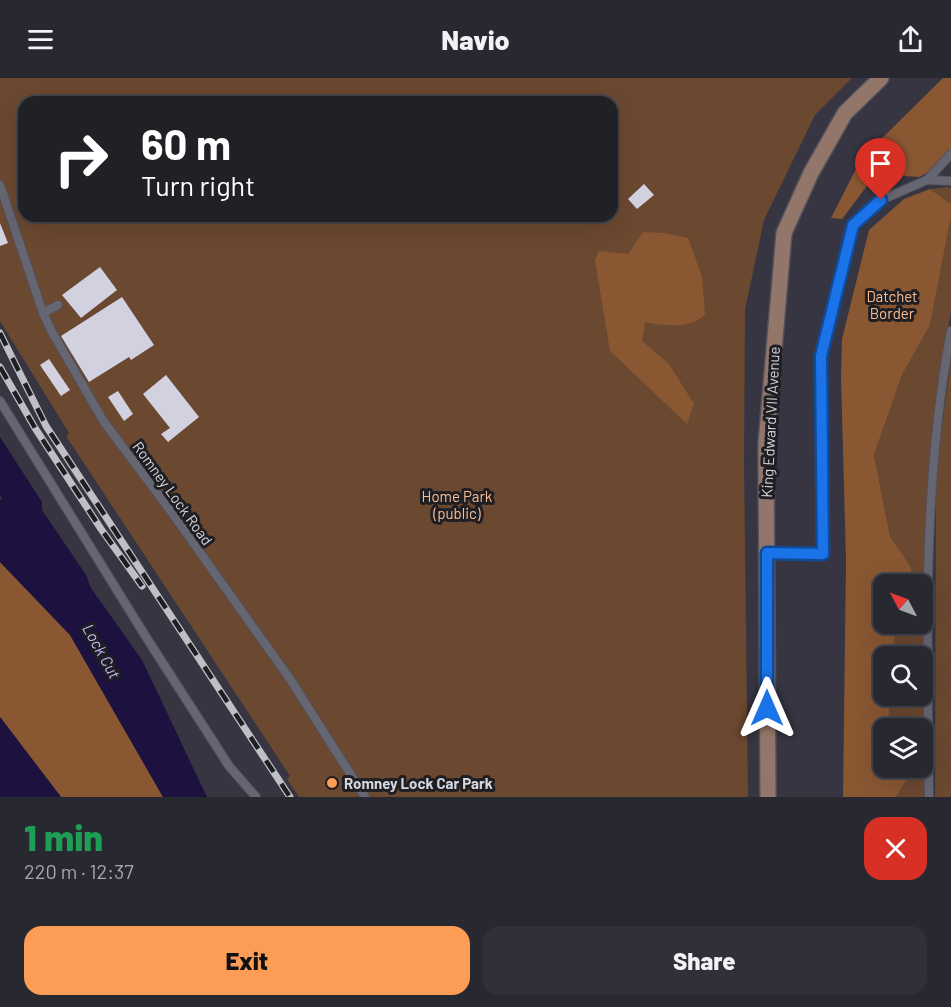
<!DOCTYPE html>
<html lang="en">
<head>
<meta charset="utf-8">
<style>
  :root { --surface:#282831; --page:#303039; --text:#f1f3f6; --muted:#a5a6ab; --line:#44444d; --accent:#fd9c55 }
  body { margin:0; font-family:Barlow,sans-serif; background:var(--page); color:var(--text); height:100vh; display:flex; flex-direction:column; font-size:22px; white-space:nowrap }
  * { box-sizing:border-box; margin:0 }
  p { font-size:20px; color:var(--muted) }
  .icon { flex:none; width:33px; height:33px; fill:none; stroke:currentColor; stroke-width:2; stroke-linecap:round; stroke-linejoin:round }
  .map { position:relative; height:719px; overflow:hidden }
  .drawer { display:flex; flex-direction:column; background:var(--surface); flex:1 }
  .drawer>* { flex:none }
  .banner { position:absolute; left:18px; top:18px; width:600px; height:126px; border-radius:18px; box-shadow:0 6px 24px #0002,0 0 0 2px var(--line); background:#202124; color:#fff; overflow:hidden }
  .needle { width:39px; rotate:311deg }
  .buttons { position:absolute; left:873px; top:496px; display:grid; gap:12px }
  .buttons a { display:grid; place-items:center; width:60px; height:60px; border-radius:12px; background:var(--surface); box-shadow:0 6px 24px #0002,0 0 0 2px var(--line); font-size:30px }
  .pin { position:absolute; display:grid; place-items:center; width:51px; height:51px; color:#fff; margin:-62px -26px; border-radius:50% 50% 50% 0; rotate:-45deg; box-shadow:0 0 6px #0007 }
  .pin .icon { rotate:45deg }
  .me { position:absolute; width:66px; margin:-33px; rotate:0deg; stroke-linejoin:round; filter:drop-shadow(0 0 4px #0008) }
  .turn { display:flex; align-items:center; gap:21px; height:126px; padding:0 24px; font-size:27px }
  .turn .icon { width:78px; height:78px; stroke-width:2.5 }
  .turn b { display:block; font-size:42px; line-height:51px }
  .round { display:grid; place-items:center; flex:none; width:63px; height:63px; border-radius:18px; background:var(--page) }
  .overview { display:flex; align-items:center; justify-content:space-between; height:102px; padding:0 24px }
  h1 { font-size:36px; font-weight:800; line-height:45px; color:#1e9e55 }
  .primary-button { display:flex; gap:12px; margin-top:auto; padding:12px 24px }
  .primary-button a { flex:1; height:69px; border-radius:18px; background:var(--accent); color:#111; font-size:24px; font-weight:800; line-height:69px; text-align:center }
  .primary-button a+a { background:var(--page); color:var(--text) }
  header { display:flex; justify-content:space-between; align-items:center; height:78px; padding:0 24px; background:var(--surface); font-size:27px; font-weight:800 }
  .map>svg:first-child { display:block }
  .green { fill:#6b4830; fill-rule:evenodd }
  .forest { fill:#895732 }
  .water { fill:#1d1140 }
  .building { fill:#d2d1e0 }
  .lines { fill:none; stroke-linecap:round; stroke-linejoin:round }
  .lane-casing { stroke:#52515a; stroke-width:10 }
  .secondary-casing { stroke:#52515a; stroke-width:18 }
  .lane { stroke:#666572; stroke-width:8 }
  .secondary { stroke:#93766a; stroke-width:15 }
  .rail-casing { stroke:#bfbfc7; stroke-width:7 }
  .rail { stroke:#1e1e23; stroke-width:4.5; stroke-dasharray:14; stroke-linecap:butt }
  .route-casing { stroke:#114b97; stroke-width:15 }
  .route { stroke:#1a73e8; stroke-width:10 }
  .poi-dot { fill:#fd9c55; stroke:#1e1e23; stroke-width:2 }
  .labels { text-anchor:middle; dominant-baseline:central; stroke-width:6; stroke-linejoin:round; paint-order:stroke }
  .park-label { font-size:15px; fill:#fcbd92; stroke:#1e1e23 }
  .street-label { font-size:15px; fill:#d6d6dd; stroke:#1e1e23 }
  .poi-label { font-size:15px; font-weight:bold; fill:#d6d6dd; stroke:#1e1e23; text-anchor:start }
  .water-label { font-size:16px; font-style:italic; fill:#c2bafc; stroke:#1e1e23 }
</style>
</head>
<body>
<header><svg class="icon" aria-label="menu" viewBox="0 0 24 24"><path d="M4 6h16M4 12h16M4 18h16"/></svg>Navio<svg class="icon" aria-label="share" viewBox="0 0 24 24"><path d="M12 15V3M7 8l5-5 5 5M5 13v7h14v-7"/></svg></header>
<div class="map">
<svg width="951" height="719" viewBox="0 0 951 719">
  <rect width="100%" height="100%" fill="#363541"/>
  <g class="green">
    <path d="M0,0H852L815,37L764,142L745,232L744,385L748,719H299L287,701L290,698L66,358L69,355L0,243ZM24,24H612V138H24Z"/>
    <path d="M947,109L951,110V126L930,111Z"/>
    <path d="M951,139V234L938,305L929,386L924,645L925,719H896L911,695L907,690H922V651H888L890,618H922V579H893L896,546H922V507H914L911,489L890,458L874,377L902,297L930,247Z"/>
    <path d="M951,280V719H935L936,394Z"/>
  </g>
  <g class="forest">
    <path d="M943,0H951V83L919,99L876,96L842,141L831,140L861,81Z"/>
    <path d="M930,111L951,126V139L930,247L902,297L874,377L890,458L911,489L914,507H884V546H896L893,579H884V618H890L888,651H884V690H907L911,695L896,719H843L846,482L841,300L842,261L869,152L904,121Z"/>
    <path d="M643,154L664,155L688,160L702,198L705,237C689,251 665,248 645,244L642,263L669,286L694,326L687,346L610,273L595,182L599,173L628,176Z"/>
    <path d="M0,484L70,557L163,719H61L0,639Z"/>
  </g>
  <g class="water">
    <path d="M0,359L42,424V432L86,497L91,510L142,582L207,719H163L70,557L0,484V421L3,422L0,417Z"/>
    <path d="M0,639L61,719H0Z"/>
  </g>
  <g class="building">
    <path d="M644,106L654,117L637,131L628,121Z"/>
    <path d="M0,145L8,165L0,168Z"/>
    <path d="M100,189L117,212L81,240L62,217Z"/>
    <path d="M122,219L154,267L131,282L129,279L89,304L61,258Z"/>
    <path d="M49,281L70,312L61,318L40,287Z"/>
    <path d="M166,297L199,339L168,364L161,356L170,350L143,316Z"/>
    <path d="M118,313L133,336L124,343L108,319Z"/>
  </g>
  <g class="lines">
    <defs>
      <g id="lane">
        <path d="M927,102L951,103"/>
        <path d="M0,107L43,235L52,254L104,344L167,428L290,601L365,719"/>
        <path d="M43,235L58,227"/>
        <path d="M0,323L146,559L229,688L256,719"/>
        <path d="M767,475L823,476L821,278L853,147L881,122L927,102L951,76"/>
        <path d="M929,719C927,564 922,406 951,253"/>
      </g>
      <path id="secondary" d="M768,719L766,366L784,155L811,95L845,35L881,0"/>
    </defs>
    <use href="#lane" class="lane-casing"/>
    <use href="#secondary" class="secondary-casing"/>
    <use href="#lane" class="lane"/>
    <use href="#secondary" class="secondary"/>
    <defs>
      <g id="rail">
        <path d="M0,255L46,348L290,719"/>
        <path d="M0,289L35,350L101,451L142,508"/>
      </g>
    </defs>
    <use href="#rail" class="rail-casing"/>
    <use href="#rail" class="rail"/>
  </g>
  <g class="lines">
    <defs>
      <path id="route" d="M767,630V475L823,476L821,278L853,147L881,122"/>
    </defs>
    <use href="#route" class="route-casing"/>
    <use href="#route" class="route"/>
  </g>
  <circle class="poi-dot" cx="332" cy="705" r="6"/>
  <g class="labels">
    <g class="park-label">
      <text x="892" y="218">Datchet<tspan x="892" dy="17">Border</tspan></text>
      <text x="457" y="418">Home Park<tspan x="457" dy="17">(public)</tspan></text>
    </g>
    <g class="street-label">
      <text transform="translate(770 344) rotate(-87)">King Edward VII Avenue</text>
      <text transform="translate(173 415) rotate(54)">Romney Lock Road</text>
    </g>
    <g class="poi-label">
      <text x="344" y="705">Romney Lock Car Park</text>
    </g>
    <g class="water-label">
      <text transform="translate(102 573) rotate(61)">Lock Cut</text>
    </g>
  </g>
</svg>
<div class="buttons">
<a><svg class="needle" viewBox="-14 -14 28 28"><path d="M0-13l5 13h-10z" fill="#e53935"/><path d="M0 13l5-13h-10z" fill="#a5a6ab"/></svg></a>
<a><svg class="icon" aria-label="search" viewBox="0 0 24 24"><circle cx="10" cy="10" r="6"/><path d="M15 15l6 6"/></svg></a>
<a><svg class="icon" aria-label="layers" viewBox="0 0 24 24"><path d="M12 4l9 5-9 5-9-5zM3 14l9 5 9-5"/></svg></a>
</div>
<div class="pin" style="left:881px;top:122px;background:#d93025"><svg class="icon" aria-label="arrive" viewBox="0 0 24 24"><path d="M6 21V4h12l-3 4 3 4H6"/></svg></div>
<svg class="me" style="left:767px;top:630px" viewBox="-20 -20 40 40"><path d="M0-17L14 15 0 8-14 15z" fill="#1a73e8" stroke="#fff" stroke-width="4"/></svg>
<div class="banner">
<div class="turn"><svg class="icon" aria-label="right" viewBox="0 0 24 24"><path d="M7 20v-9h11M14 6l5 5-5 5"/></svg><div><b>60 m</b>Turn right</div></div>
</div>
</div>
<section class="drawer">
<div class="overview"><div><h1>1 min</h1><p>220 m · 12:37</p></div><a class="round" style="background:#d93025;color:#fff"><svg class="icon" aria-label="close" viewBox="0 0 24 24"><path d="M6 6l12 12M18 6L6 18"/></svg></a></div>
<div class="primary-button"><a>Exit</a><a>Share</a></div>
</section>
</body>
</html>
